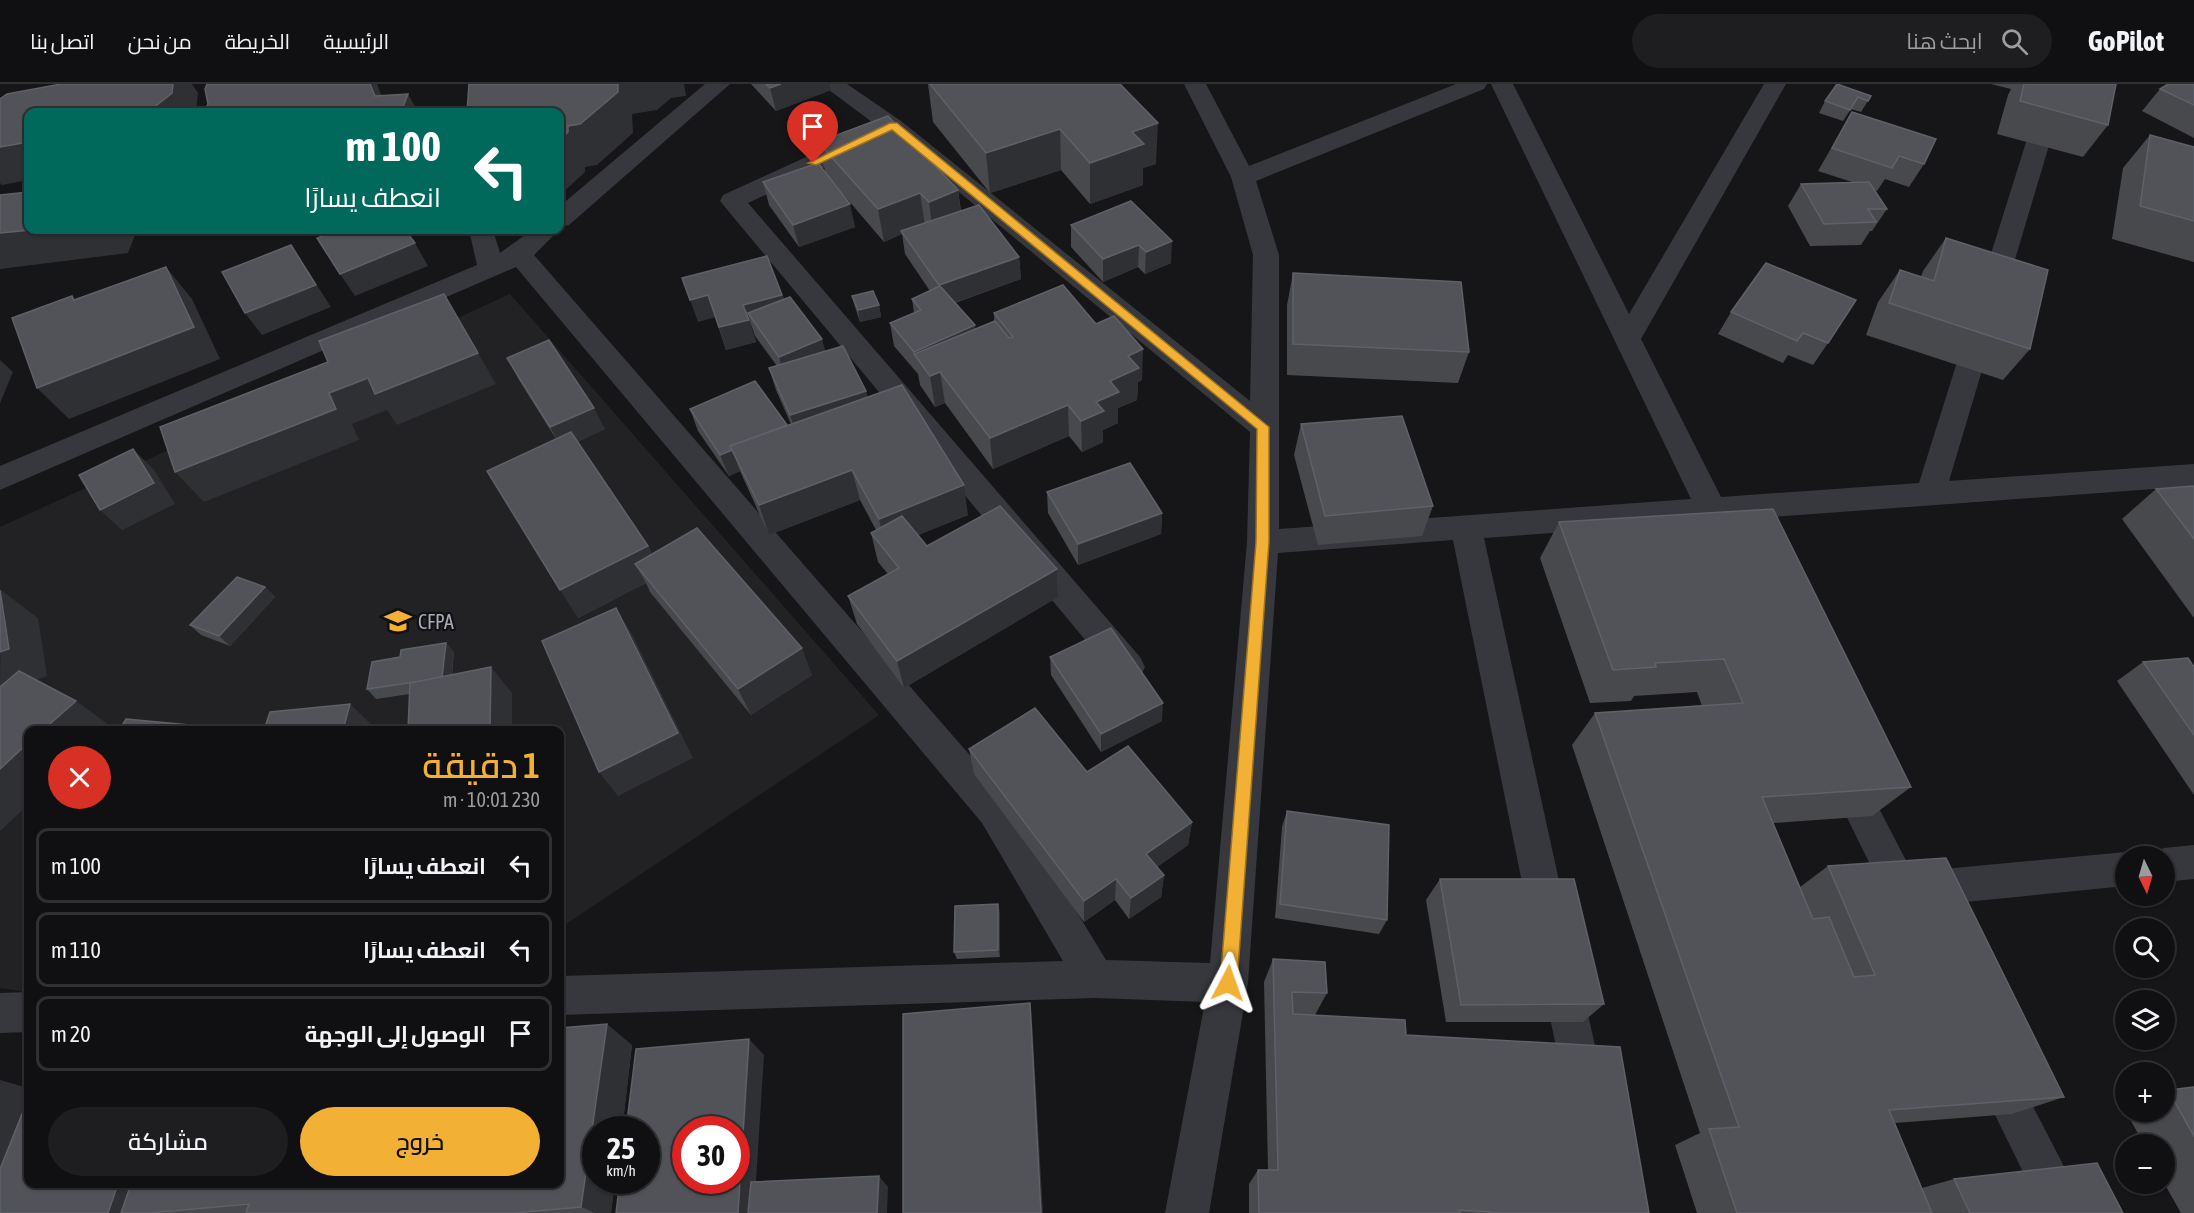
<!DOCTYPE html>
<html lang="ar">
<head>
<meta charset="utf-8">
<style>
  :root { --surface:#101012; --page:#1e1e20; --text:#f1f3f6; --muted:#9c9d9f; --line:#303032; --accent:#f2b134 }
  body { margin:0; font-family:"Asap Condensed",Cairo,sans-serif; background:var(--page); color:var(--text); direction:rtl; height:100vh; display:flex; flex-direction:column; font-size:22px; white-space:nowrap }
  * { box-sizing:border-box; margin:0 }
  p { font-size:20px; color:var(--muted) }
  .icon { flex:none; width:33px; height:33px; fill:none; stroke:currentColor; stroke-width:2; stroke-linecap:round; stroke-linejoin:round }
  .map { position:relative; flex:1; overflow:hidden; direction:ltr }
  .side { position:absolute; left:24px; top:642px; width:540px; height:462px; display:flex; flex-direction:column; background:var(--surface); border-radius:12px; box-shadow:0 2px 4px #0004,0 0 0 2px var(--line); direction:rtl }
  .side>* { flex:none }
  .top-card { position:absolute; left:24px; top:24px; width:540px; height:126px; border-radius:12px; box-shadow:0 2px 4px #0004,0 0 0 2px var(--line); direction:rtl; background:#00695c; color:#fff; overflow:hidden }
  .needle { width:39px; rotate:175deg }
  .buttons { position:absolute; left:2115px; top:762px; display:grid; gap:12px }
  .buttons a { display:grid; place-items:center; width:60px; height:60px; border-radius:50%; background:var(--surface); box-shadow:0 2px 4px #0004,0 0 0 2px var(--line); font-size:30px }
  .speed { position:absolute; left:582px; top:1032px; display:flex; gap:12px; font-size:30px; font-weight:700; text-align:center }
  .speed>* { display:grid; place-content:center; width:78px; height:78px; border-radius:50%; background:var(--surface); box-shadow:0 2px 4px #0004,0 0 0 2px var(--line); line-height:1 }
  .speed small { font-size:15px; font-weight:400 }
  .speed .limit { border:9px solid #d22; background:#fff; color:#111 }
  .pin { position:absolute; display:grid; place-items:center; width:51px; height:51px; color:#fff; margin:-62px -26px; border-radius:50% 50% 50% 0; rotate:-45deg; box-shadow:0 0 6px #0007 }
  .pin .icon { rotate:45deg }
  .me { position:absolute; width:66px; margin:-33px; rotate:4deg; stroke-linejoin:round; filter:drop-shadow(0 0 4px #0008) }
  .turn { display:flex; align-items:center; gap:21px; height:126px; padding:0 24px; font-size:27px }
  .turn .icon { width:78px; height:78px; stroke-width:2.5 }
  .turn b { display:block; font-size:42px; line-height:51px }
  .round { display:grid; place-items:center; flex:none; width:63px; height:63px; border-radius:32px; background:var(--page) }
  .head { display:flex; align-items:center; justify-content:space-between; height:102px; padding:0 24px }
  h1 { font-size:36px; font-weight:600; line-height:45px; color:var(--accent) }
  .cta { display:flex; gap:12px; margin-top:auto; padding:12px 24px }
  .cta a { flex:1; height:69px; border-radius:36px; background:var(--accent); color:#111; font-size:24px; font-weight:600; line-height:69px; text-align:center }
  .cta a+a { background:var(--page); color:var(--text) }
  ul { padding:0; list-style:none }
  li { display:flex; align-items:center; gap:18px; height:75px; margin:0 12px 9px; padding:0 12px; border:3px solid var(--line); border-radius:12px }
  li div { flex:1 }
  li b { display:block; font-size:22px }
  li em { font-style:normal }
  header { display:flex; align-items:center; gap:36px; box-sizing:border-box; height:84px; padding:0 30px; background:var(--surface); border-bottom:2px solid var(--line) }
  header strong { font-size:28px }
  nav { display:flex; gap:33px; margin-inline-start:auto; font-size:21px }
  .search { width:420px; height:54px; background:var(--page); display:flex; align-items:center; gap:15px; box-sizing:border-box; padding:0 21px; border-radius:33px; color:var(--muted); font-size:22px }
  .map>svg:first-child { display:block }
  .built { fill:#222225 }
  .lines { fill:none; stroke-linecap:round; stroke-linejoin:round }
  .minor { fill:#37383d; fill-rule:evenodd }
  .wall { fill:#47494d }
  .shaded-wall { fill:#2f3033 }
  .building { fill:#525359; stroke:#5f6168; stroke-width:1.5; fill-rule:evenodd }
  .route { fill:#f2b134; stroke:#9d7322; stroke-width:1.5 }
  .labels { text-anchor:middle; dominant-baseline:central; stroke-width:4.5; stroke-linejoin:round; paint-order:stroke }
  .poi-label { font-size:20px; fill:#a8adb8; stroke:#111113; text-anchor:start }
</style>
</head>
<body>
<header>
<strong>GoPilot</strong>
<div class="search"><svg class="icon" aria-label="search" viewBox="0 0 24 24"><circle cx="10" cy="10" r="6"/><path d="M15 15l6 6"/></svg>ابحث هنا</div>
<nav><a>الرئيسية</a><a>الخريطة</a><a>من نحن</a><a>اتصل بنا</a></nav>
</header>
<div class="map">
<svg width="2194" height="1129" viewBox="0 0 2194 1129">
  <rect width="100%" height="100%" fill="#161618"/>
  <path class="built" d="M510,210L879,631L560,844V646H28V908L0,904V443Z"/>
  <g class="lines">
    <g class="minor">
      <path d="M705,0H730L569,141L560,143V122Z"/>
      <path d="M821,0H847L901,37L1250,317L1253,171L1231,93L1184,0H1206L1249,82L1456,0H1487L1484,5L1256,97L1279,171V445L1691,415L1491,0H1513L1629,230L1764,0H1786L1641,255L1721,413L1919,399L2033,36L2067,0H2091L2056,38L1949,397L2194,380V402L1732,436L1749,469L1744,478L1733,481L1722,478L1702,438L1484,454L1568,838L1562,851L1549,856L1536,851L1530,838L1453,456L1278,469L1248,899L1209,1129H1165L1205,918L1096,914L560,931V892L1063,877L982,739L516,183L0,406V382L477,181L469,146H493L500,169L532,146H559L534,171L1008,715L1106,876L1210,879L1247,458L1250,348L891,52L748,119L1140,573L1145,583L1140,593L1128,597L1116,593L720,117L723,111L876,41Z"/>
      <path d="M1845,677L1857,682L1912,788L2126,768L2139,772H2126V802L1925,822L1921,831L1908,836L1895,831L1827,693L1833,682Z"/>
      <path d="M2194,761V795L2164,798V772H2149L2151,769L2164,764Z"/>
      <path d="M1561,876L1575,881L1580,895L1605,1006L1599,1020L1585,1026L1571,1020L1565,1006L1542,895L1547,881Z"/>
      <path d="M28,908V948L0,949V909Z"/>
      <path d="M1995,970L2009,976L2088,1129H2043L1975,990L1981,976Z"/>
    </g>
  </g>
  <g class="wall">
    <path d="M751,0H830L831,6L776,27Z"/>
    <path d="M928,0H1120L1156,80L1143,84V101L1090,120L1061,86L990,109L933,38Z"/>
    <path d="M1991,0H2116L2108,41L2083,73L1997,50L2008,11L2011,5Z"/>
    <path d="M2194,0V54L2142,27L2160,5Z"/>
    <path d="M1871,12L1861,28L1851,25L1843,37L1819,29L1825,17Z"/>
    <path d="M1852,28L1924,80L1909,103L1885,95L1877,107L1875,106L1887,125L1872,147H1870L1861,161L1810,162L1788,122L1801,100L1852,98L1818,87Z"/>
    <path d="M2150,51L2194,63V178L2112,155L2123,84Z"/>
    <path d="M818,58L958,106L961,127L1019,173L1021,195L955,219L975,241V245L994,237V229L1142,296L1138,298L1137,316L1118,324V339L1103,346V358L1082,368L1069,352L993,385L945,319L935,323L920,301L918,290L894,262L890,239L914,229L912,215L930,207L905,170L902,150L884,158L843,110L855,143L799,163L769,121L763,98L825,87Z"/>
    <path d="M1131,117L1171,179L1145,190L1138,183L1103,198L1071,163V141Z"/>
    <path d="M497,146H521L514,152Z"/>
    <path d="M1946,154L2030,265L2003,296L1866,251L1878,218L1900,186L1921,193L1923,187Z"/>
    <path d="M1766,179L1828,259L1813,281L1788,271L1783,279L1718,250L1731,228Z"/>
    <path d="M1293,189L1469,268L1458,299L1287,291V221Z"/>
    <path d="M782,211L784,215L825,267L866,307L867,313L968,431L918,451L927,462L1057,485L1058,513L904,604L857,540L848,512L888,490L878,478L871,449L876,446L860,416L769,451L740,387L729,392L698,347L690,325L787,342L791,340L776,306L769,284L777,282L755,252L752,243H751L756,258L726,266L715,233L698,238Z"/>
    <path d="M852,212L879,221L881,233L860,238L855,223Z"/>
    <path d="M507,274L605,345L577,358L648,462L652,470L812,591L751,631L650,508L646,499L578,534L556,355L519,296Z"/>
    <path d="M1301,340L1433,422L1422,452L1318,461L1294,371Z"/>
    <path d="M2194,402V534L2122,435L2156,405Z"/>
    <path d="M1047,408L1162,429L1161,450L1078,481L1048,429Z"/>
    <path d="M1559,438L1911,703L1872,732L1773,739L1800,803L1828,782L2064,1013L2012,1030L1895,1039L1922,1104L1954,1095L2123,1129H1697L1675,1061L1700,1049L1572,661L1595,629L1702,622L1697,608L1634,612L1631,617L1590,619L1540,474Z"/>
    <path d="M265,503L275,513L230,562L201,551L190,541Z"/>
    <path d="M446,559L454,568L452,591L512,609V646H408L410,610L376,615L367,605L400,573Z"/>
    <path d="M1050,573L1162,637L1101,668L1051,591Z"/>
    <path d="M2143,578L2194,583V711L2117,597Z"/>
    <path d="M969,665L1087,688L1192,738L1188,761L1157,783L1164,791L1161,813L1129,835L1115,816L1084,838L974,690Z"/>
    <path d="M1287,727L1387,836L1379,850L1275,834L1282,743Z"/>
    <path d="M1440,795L1604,920L1583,938H1446L1426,816Z"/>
    <path d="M1000,828V873L957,875L954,868Z"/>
    <path d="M1273,875L1327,909L1315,931L1406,951L1649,1129H1249V1100L1258,1086H1268L1264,898Z"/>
    <path d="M632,961L622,1046H596L615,1096L611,1129H0L28,1100Z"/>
    <path d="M2194,1003V1129H2181L2164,1099V1060H2144L2122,1021L2126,1019V1028H2164V1007Z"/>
  </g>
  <g class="shaded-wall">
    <path d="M173,0H192L198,9L196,28H148Z"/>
    <path d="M370,0H377L388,28L375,12Z"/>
    <path d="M618,0H684L686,12L671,14L657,26L632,30L633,49L597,81L585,83V88L560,111V55L568,42Z"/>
    <path d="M781,0H830L831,6L776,27L770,4Z"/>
    <path d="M408,10L418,28H401Z"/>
    <path d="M1158,39L1156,80L1143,84V101L1090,120V79L1132,48Z"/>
    <path d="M1060,45L1061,86L990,109L986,69Z"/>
    <path d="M28,58V96L2,101L0,99V63Z"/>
    <path d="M958,106L962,139L933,150L929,118Z"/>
    <path d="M920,109L925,141L901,147L902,150L884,158L878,125Z"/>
    <path d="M850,120L855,143L799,163L793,141Z"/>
    <path d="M31,146H137L128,169L0,185V149Z"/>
    <path d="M511,146H521L514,152Z"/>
    <path d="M1172,157L1171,179L1145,190L1146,168Z"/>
    <path d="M415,159L428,182L355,212L340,190Z"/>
    <path d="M291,161L331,223L262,251L245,229Z"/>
    <path d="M1139,161L1138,183L1103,198V175Z"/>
    <path d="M1019,173L1021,195L942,223L939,201Z"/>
    <path d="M166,183L192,215L220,275L69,335L37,304Z"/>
    <path d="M444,210L496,300L397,341L387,326L352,340L359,356L204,418L175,388L329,309Z"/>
    <path d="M708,211L715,233L698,238L690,216Z"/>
    <path d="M782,211L789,233L748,229L752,243H751L756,258L726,266L719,243L743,221Z"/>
    <path d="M879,221L881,233L860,238L858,226Z"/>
    <path d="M975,241L978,263L915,270L914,268Z"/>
    <path d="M822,255L828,277L785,295L779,273Z"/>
    <path d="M1143,265L1142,296L1138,298L1137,316L1118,324V339L1103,346V358L1082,368L1081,337L1128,272Z"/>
    <path d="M0,276L13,288L0,319Z"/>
    <path d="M940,288L945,319L935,323L930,292Z"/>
    <path d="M866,307L870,328L797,353L790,331Z"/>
    <path d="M1068,321L1069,352L993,385L990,354Z"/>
    <path d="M594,324L605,345L562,365L550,343Z"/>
    <path d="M133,365L154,386L175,420L122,446L100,426Z"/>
    <path d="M732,366L740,387L729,392L720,371Z"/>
    <path d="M852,386L860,416L769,451L759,421Z"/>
    <path d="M964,401L968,431L886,464L879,435Z"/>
    <path d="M1162,429L1161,450L1078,481V460Z"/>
    <path d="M648,462L663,491L635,480L646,499L578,534L560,506Z"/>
    <path d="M1057,485L1058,513L904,604L897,577Z"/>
    <path d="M265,503L275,513L230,562L219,552Z"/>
    <path d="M1,506L38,534L47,592L0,610Z"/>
    <path d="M616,524L633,552L693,674L618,712L599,688Z"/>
    <path d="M446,559L454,568L450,604L442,594Z"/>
    <path d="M802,564L812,591L751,631L738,605Z"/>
    <path d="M491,583L512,609V646H490Z"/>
    <path d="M76,617L112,643L108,646H43Z"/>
    <path d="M1163,619L1162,637L1101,668V650Z"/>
    <path d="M350,620L377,646H343Z"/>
    <path d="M200,642L206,646H198Z"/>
    <path d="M28,659V721L0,747V685Z"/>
    <path d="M1192,738L1188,761L1144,792L1146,770Z"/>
    <path d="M560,740L564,745L566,832L560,834Z"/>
    <path d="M1164,791L1161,813L1129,835L1131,814Z"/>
    <path d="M1116,795L1115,816L1084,838V817Z"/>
    <path d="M998,820L1000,828V873L998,866Z"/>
    <path d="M1030,919L1032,936L1043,1129H1041Z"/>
    <path d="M607,940L632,961L622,1046H596V1096H615L611,1129H595L581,1123Z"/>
    <path d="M749,955L764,971L754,1129H738Z"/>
    <path d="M0,996L28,1004V1054L0,1120Z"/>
    <path d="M879,1092L888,1103L887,1129H877Z"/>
    <path d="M118,1100H166L150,1129H108Z"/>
  </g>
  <g class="building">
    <path d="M61,0H173L172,9L148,28H28V58L0,63V15L7,10Z"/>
    <path d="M207,0H370L375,12L408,10L401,28H204L208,20L205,5Z"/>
    <path d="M469,0H618V8L580,40L568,42V48L560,55V28H467Z"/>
    <path d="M766,0H781L770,4Z"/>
    <path d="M930,0H1120L1158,39L1132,48L1144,60L1090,79L1060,45L986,69Z"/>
    <path d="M1837,0L1871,12L1868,17L1858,13L1850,26L1825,17Z"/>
    <path d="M2024,0H2116L2108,41L2020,17Z"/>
    <path d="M2168,0H2194V21L2160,5Z"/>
    <path d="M1852,28L1936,55L1924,80L1899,72L1892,84L1832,64Z"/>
    <path d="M888,32L958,106L929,118L920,109L878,125L818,58Z"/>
    <path d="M2150,51L2194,63V137L2140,122Z"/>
    <path d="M818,79L850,120L793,141L763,98Z"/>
    <path d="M1869,98L1887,125H1868L1876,138L1824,140L1801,100Z"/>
    <path d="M28,108V146H31L0,149V111Z"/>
    <path d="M1131,117L1172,157L1146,168L1139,161L1103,175L1071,141Z"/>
    <path d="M979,121L1019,173L939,201L901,147Z"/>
    <path d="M338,146H405L415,159L340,190L317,154Z"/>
    <path d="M1946,154L2048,186L2030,265L1889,219L1900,186L1934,197Z"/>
    <path d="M291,161L316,201L245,229L222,188Z"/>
    <path d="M767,172L782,211L743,221L749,236L719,243L708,211L690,216L682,194Z"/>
    <path d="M1766,179L1856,216L1828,259L1803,249L1797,257L1731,228Z"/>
    <path d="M166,183L194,243L37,304L12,234L72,212L74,216Z"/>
    <path d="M1293,189L1461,198L1469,268L1293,260Z"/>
    <path d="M1063,201L1096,240L1114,232L1143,265L1128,272L1139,284L1110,297L1119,308L1096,318L1104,327L1081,337L1068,321L990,354L940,288L930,292L914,270L995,237L1009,254L1013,253L994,229Z"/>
    <path d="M940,202L975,241L914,268L890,239L921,226L912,215Z"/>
    <path d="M873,207L879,221L858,226L852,212Z"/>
    <path d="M444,210L478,269L375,310L368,294L329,309L336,325L175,388L160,343L328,278L319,257Z"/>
    <path d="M790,213L822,255L779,273L748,229Z"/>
    <path d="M549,256L594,324L550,343L507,274Z"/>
    <path d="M843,262L866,307L790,331L769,284Z"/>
    <path d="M755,297L787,341L730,362L732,366L720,371L690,325Z"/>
    <path d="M902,301L964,401L879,435L852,386L759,421L730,362Z"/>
    <path d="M1402,332L1433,422L1325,432L1301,340Z"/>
    <path d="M571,348L648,462L560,506L487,387Z"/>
    <path d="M133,365L154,399L100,426L79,391Z"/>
    <path d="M1130,379L1162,429L1078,460L1047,408Z"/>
    <path d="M2194,402V455L2156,405Z"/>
    <path d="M1000,422L1057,485L897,577L848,512L899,484L871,449L902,432L927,462Z"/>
    <path d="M1773,425L1911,703L1762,713L1813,835L1829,833L1854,893L1875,891L1828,782L1946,774L2064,1013L1889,1026L1932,1129H1737L1709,1045L1739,1043L1595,629L1743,619L1724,575L1655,579L1656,583L1613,586L1559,438Z"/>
    <path d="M697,444L802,564L738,605L635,480Z"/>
    <path d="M237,493L265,503L219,552L190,541Z"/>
    <path d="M0,506L9,565L0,568Z"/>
    <path d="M616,524L678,649L599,688L542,557Z"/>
    <path d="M1111,544L1163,619L1101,650L1050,573Z"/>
    <path d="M446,559L442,593L415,598L367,605L372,578L400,573L401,566Z"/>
    <path d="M2188,574L2194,583V651L2143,578Z"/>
    <path d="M491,583L490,646H408L410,599Z"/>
    <path d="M19,587L76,617L43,646H28V659L0,685V603Z"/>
    <path d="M350,620L343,646H264L270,628Z"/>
    <path d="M1035,624L1087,688L1128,662L1192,738L1146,770L1164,791L1131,814L1116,795L1084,817L969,665Z"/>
    <path d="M126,635L200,642L198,646H119Z"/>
    <path d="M1287,727L1389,741L1387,836L1280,820Z"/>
    <path d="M1440,795H1574L1604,920L1461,921Z"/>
    <path d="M998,820V866L954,868L955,822Z"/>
    <path d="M1273,875L1325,878L1327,909L1292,908L1293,930L1405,936L1406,951L1620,963L1649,1129H1503L1459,1126L1460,1129H1259L1258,1086H1278Z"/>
    <path d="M1030,919L1041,1129H903V930Z"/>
    <path d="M607,940L581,1123L514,1129H246L249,1120L150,1129H121L131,1100H560V944Z"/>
    <path d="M749,955L738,1129H616L620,1096H646V1046H626L636,965ZM686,1046H736V1096H686Z"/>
    <path d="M2194,1003V1052L2168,1006Z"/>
    <path d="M28,1015V1100H118L108,1129H0V1085Z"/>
    <path d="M2097,1079L2123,1129H1970L1954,1095Z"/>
    <path d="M879,1092L877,1129H748L751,1098Z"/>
  </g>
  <path class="route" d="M890,39H897L1269,343V458L1237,899L1234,904L1228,907L1223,904L1220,899L1256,458L1257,345L892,46L816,81L808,79Z"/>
  <defs>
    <symbol id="university-bare" viewBox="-9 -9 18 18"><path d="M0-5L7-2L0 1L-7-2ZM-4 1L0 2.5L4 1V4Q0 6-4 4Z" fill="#f2b134" stroke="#111113" stroke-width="2.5" paint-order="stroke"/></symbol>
  </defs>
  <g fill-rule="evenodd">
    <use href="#university-bare" x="379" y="518" width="38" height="38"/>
  </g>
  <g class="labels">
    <g class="poi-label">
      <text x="418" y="537">CFPA</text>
    </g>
  </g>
</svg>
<div class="buttons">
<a><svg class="needle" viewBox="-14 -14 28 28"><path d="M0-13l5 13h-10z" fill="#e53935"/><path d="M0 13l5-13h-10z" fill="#9c9d9f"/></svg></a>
<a><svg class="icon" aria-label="search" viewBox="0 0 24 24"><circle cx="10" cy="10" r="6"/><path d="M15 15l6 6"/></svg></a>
<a><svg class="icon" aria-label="layers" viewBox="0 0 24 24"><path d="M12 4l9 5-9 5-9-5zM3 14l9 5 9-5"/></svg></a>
<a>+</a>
<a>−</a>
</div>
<div class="speed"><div>25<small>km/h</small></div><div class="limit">30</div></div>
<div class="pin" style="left:813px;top:79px;background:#d93025"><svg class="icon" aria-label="arrive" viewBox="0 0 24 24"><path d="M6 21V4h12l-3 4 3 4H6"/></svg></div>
<svg class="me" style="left:1228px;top:899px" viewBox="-20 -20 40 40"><path d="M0-17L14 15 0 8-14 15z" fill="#f2b134" stroke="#fff" stroke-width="4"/></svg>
<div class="top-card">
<div class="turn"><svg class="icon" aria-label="left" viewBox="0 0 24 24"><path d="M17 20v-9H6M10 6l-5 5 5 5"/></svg><div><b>100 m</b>انعطف يسارًا</div></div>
</div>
<section class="side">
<div class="head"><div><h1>1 دقيقة</h1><p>230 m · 10:01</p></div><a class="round" style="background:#d93025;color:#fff"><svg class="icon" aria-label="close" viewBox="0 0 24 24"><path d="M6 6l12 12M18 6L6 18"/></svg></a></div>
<ul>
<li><svg class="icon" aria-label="left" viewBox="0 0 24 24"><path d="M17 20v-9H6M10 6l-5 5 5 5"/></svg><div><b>انعطف يسارًا</b></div><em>100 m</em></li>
<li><svg class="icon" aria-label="left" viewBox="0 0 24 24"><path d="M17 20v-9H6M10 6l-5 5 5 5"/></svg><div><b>انعطف يسارًا</b></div><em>110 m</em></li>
<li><svg class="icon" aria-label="arrive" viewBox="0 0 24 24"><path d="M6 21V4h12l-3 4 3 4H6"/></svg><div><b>الوصول إلى الوجهة</b></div><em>20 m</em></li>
</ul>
<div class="cta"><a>خروج</a><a>مشاركة</a></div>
</section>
</div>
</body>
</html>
